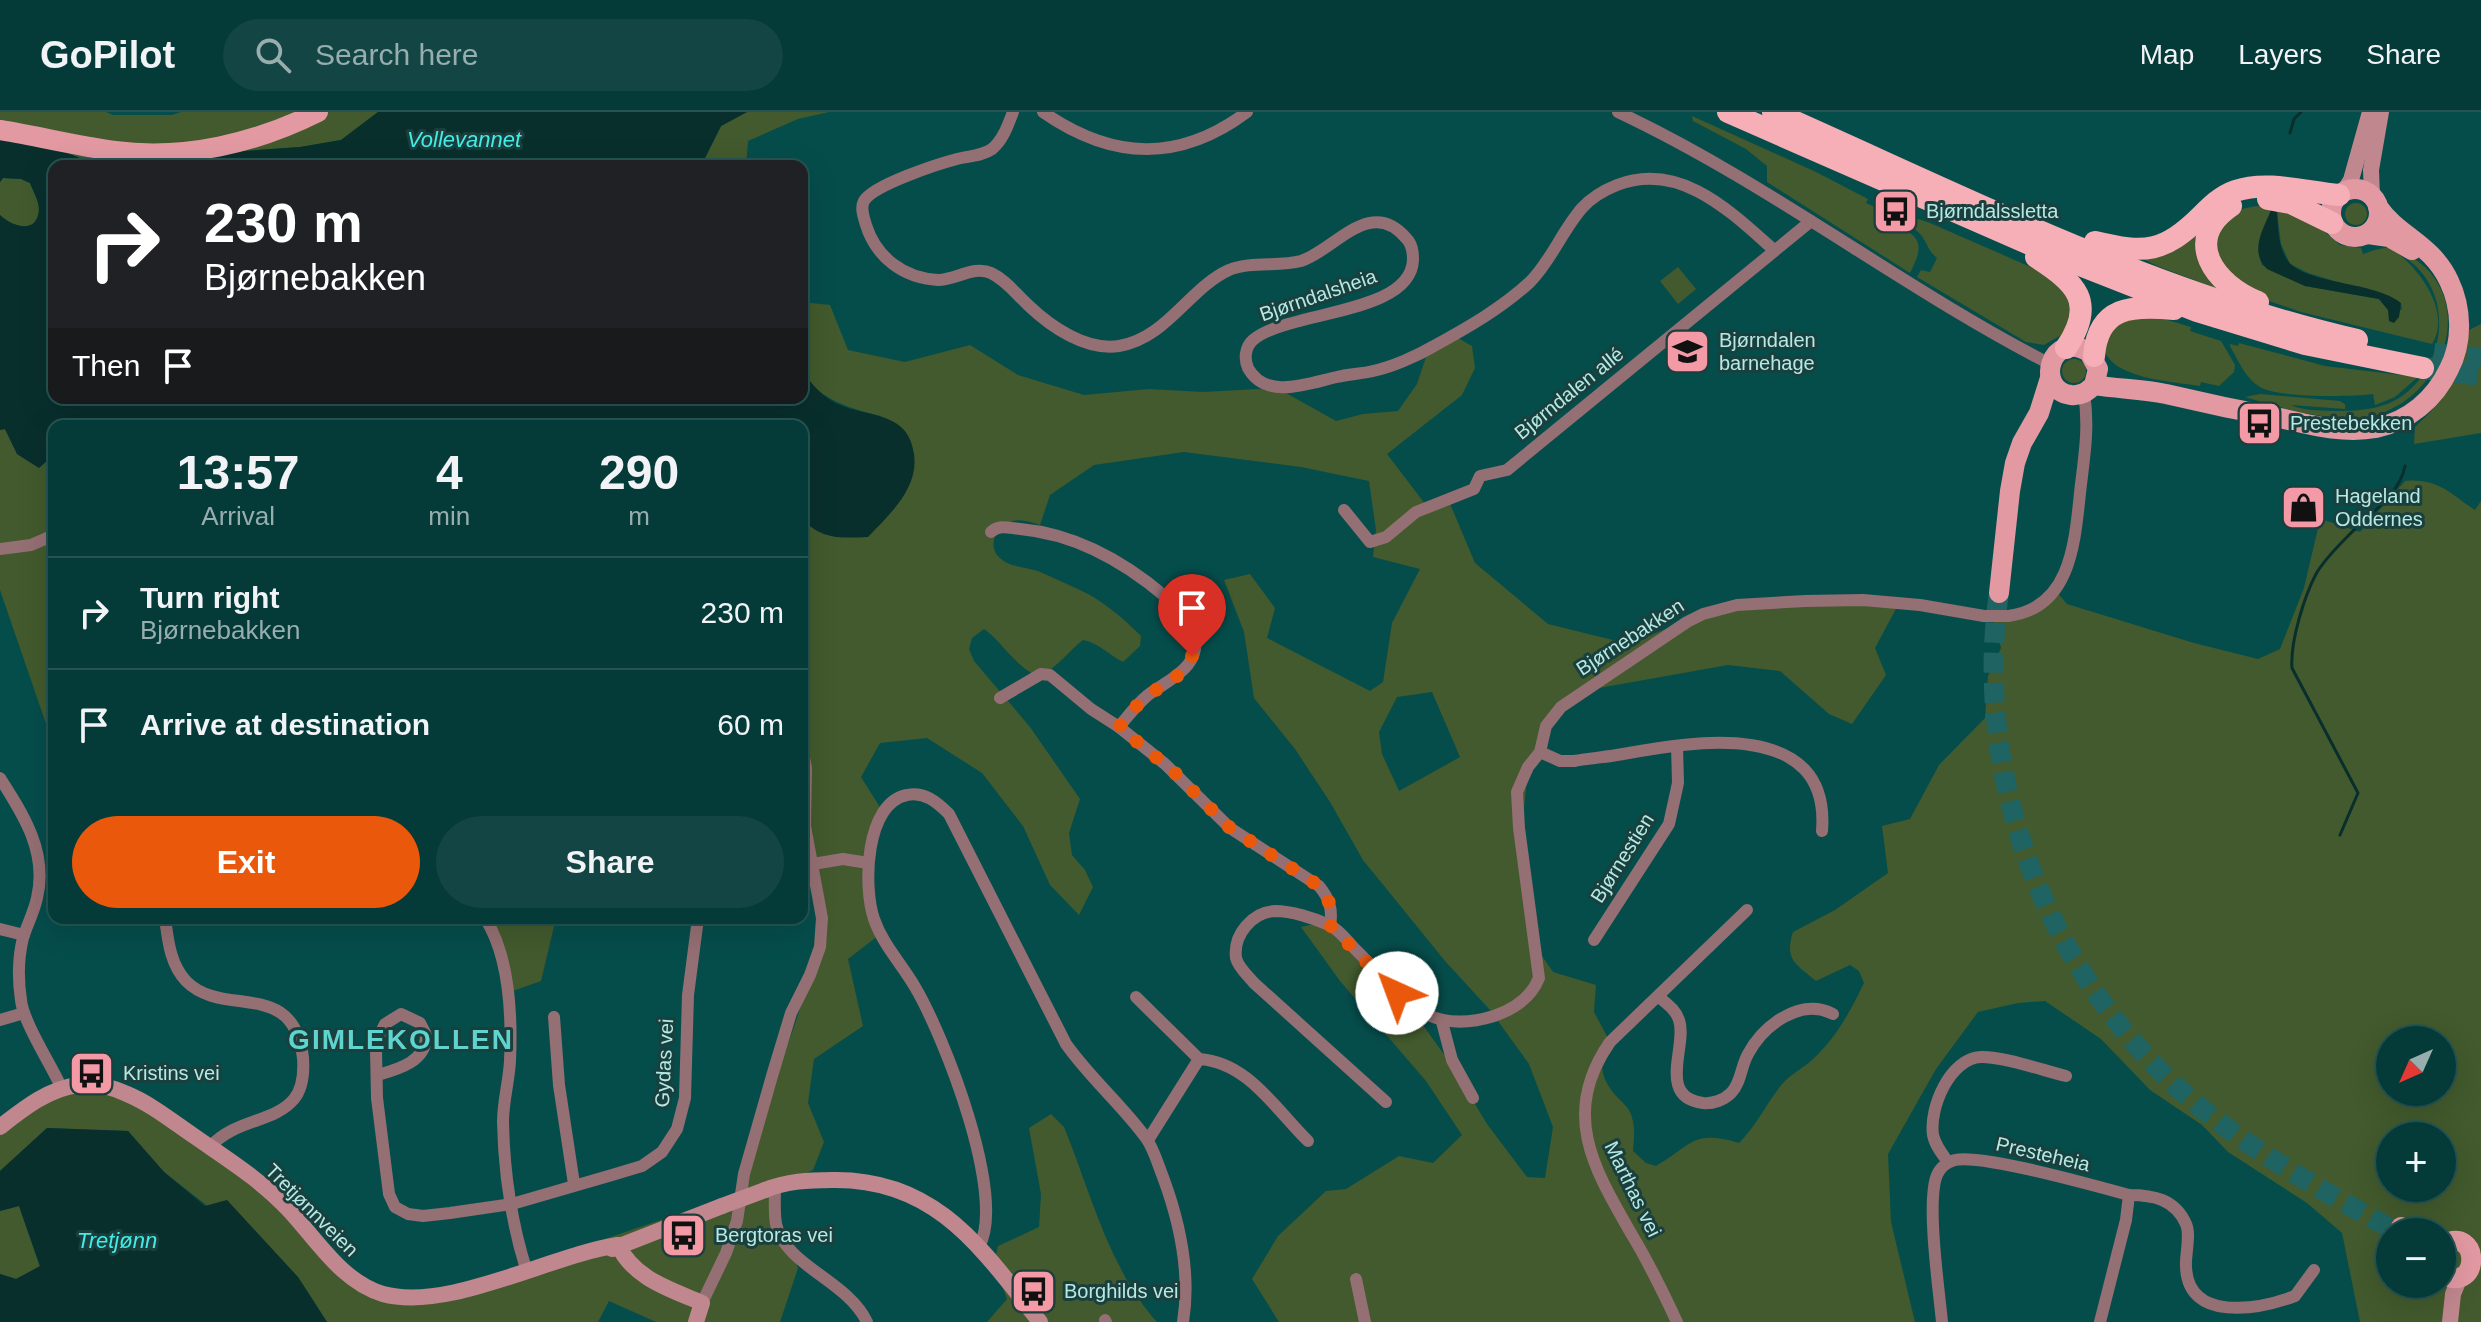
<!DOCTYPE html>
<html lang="en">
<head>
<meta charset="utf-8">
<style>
  :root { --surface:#043a38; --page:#124543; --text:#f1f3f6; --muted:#97adae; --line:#255453; --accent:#ea580c }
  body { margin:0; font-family:Helvetica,sans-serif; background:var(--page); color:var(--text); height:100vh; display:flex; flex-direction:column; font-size:30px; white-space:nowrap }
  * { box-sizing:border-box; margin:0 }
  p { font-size:26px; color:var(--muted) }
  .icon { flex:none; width:44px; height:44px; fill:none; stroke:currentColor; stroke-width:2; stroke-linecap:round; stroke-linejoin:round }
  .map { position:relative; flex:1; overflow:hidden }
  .side { position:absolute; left:48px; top:308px; width:760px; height:504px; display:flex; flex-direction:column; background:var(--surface); border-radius:16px; box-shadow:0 8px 32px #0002,0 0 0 2px var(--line) }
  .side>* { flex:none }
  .banner { position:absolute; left:48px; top:48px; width:760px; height:244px; border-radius:16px; box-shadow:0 8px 32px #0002,0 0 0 2px var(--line); background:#202124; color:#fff; overflow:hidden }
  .needle { width:52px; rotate:225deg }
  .buttons { position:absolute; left:2376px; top:914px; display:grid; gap:16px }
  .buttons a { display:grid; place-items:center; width:80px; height:80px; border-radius:50%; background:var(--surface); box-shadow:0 8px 32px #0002,0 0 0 2px var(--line); font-size:40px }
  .pin { position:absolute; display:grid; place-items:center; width:68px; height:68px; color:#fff; margin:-82px -34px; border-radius:50% 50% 50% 0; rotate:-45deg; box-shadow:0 0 8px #0007 }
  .pin .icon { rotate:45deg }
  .me { position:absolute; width:88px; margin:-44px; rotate:317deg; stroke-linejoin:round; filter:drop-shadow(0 0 6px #0008) }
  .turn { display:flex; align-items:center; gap:28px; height:168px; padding:0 24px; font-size:36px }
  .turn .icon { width:104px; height:104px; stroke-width:2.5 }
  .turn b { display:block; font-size:56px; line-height:68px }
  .then { display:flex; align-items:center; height:76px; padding:0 24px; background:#0003; gap:16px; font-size:30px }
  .eta { display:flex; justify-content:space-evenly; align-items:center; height:136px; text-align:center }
  .eta b { font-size:48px; font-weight:600; line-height:56px }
  .primary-button { display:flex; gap:16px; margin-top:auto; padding:16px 24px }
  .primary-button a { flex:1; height:92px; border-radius:48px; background:var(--accent); color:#fff; font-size:32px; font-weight:600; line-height:92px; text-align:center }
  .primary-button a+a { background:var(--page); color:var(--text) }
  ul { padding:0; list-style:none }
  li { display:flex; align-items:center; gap:24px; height:112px; padding:0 24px; border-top:2px solid var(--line) }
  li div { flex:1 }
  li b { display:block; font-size:30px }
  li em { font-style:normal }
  header { display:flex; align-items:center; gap:48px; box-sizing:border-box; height:112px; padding:0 40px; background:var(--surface); border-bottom:2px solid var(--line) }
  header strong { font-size:38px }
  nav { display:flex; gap:44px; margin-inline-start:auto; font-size:28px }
  .search { width:560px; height:72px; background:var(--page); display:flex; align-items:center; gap:20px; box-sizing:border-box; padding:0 28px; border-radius:44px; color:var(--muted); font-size:30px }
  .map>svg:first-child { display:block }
  .green { fill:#425a2d; fill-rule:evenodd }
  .water { fill:#092f2d }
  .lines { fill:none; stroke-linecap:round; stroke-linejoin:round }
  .stream { stroke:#092f2d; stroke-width:3 }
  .primary-tunnel { stroke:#1f6462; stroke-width:20; stroke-dasharray:20 10; stroke-linecap:butt }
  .highway-tunnel { stroke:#1f6462; stroke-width:22; stroke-dasharray:22 11; stroke-linecap:butt }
  .street { stroke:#946f73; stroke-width:12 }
  .secondary { stroke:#c0878e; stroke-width:16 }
  .primary { stroke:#e299a2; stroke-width:20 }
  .highway { stroke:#f6afb7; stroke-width:22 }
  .street-bridge { stroke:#946f73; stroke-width:12 }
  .secondary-bridge { stroke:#c0878e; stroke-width:16 }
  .route { stroke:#ea580c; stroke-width:14; stroke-dasharray:0 25.2 }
  .labels { text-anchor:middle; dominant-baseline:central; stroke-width:6; stroke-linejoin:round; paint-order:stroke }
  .poi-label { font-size:20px; fill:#b5e9e5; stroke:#1a3f3d; text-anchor:start }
  .street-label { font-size:20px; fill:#b5e9e5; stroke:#1a3f3d }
  .water-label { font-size:22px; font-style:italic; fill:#43ede7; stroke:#1a3f3d }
  .district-label { font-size:28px; font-weight:bold; letter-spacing:2px; fill:#5fd4cf; stroke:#1a3f3d }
</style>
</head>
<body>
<header>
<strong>GoPilot</strong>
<div class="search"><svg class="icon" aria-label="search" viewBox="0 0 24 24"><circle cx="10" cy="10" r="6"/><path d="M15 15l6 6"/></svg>Search here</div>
<nav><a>Map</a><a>Layers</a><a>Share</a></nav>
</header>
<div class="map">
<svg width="2481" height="1210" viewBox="0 0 2481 1210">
  <rect width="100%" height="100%" fill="#054d4b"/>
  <g class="green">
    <path d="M0,0H106L113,3H172L181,0H378L341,28L300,35L217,41L180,54H118L87,49L45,32L0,25Z"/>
    <path d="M747,0H829L798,7L748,29L746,54H701L721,14Z"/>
    <path d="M1692,4L1816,60L1868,87L1866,91L1877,96L1882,103L1881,107C1913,122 1930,123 1910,161L1767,70V54L1746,37L1693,9Z"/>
    <path d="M3,66L21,67L30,71C33,79 39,89 39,97C38,123 12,115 0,103V70Z"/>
    <circle cx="2356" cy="102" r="11"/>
    <path d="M2270,93L2317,113L2340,133L2361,136L2363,142C2372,139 2385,134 2393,136C2404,139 2417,148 2425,155C2478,207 2431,296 2366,305C2327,310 2281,296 2245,285L2260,282L2340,289L2345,292V297L2291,293C2303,299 2320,298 2334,299C2356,299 2380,298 2399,286C2450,253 2455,172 2399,142C2423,162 2451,202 2432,232L2301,200L2263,187L2221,160L2213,128C2234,100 2234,95 2270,93ZM2277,100L2281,132L2290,152L2308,161L2397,188L2401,192L2402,198H2388L2379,187L2305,174L2262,153C2253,130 2264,118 2277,100Z"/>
    <path d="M1900,101L1930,111L2056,166L2075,196L2063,222L2044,233L2026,230L1917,165L1921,158L1930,160L1937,146C1928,139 1928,132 1921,123C1915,116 1906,111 1898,107Z"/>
    <path d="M2198,116L2221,178L2157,154L2138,144Z"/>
    <path d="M1678,155L1696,177L1678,192L1660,169Z"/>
    <path d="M802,190L830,193L848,238L905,250L970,233L1018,263L1084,283L1149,277L1203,280L1277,276L1336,309L1363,302L1398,299L1417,272L1430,233L1451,222L1472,234L1475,256L1462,283L1387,342L1429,397L1448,387L1475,451L1548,512L1629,532L1668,516L1761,493H1898L1875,536L1886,563L1852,612L1829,602L1780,559L1728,553L1599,576L1564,594L1529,647L1523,706L1538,838L1553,860L1596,873L1594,900L1609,928C1598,953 1600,966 1618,986C1622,990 1628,995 1630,1000C1636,1013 1634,1026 1633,1039L1646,1051L1656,1054C1691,1034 1692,1017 1739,1031C1757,1013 1767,990 1783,971C1791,962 1803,956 1812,948C1836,926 1850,900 1864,871L1859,859L1850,853L1816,869C1796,852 1784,848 1793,820L1835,798L1888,761L1882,714L1910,707L1939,653L1985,606L1988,564L2001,536L1993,508L2043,488L2055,478L2067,492L2194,531L2258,547L2280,537L2304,476L2319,412L2309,403L2360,420L2405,369C2438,366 2449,381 2475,398L2481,389V1210H2360L2342,1121L2307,1091L2228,1040L2202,1013L2150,978L2101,927L2045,889L2018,891L1978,900L1936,957L1888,1042L1891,1110L1915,1210H1279L1252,1167L1278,1124L1326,1079L1346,1077L1399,1044L1433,1051L1462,1023L1426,969L1340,869L1301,815L1318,811L1372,850L1415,902L1453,955L1487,1012L1527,1065L1545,1066L1553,1015L1529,952L1490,898L1445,849L1363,748L1330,690L1295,637L1254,586L1244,520L1224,468L1250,462L1275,496L1267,526L1370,579L1383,570L1392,511L1420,457L1373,445L1376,418L1369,369L1301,355L1184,340L1094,353L1050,383L1040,413C1030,410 1020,406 1010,410C996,414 988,433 998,444C1007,455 1025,455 1038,459C1054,466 1072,474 1088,482C1108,493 1125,508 1141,524L1140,534L1123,550C1109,543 1099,531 1083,528C1071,537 1056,556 1043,562C1027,570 999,526 984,517L972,526L969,537L974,549L1030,615L1080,687L1069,721L1072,743L1085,758L1093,775L1079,803L1050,773L1023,714L982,661L927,626L880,631L861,665L883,700L871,759L879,823L848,847L863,914L814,947L808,991L824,1030L813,1058L778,1075L773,1094L798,1156L780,1210H656L609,1189L598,1210H327L298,1165L164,1060L128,1019L47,1016L0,1059V1018L53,979L98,969L266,1071L355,1171L420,1184L549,1146L737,1082L815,853L825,794L804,731L802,579L806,571L802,565V407L809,414L881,304C857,299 811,285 803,259C798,244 802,207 802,190ZM1432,580L1460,645L1399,679L1382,642L1379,620L1397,585ZM2390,928H2442V980H2390ZM2390,1024H2442V1076H2390ZM2390,1120H2442V1172H2390Z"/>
    <path d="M2128,204L2161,206L2191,215L2190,219L2221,229L2235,253L2234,260L2219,274L2201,270L2200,274C2174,270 2122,267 2107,244C2103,238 2104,231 2104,224Z"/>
    <path d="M2481,212V321L2414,332L2415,315C2453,280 2453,269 2465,220Z"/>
    <path d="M2239,231L2325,254L2418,265L2395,285L2375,293L2373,282C2350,285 2278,286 2260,275C2245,266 2238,248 2230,234V232L2238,234Z"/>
    <circle cx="2074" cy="259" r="12"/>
    <path d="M5,317L17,342L38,355L54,343V635L0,478V318Z"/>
    <path d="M494,806H556L541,869L507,881Z"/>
    <path d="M1051,1002L1064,1015C1091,1081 1108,1155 1157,1210H987L1007,1187L994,1152L998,1134L1039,1115L1041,1082L1029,1016Z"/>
    <path d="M19,1094L40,1155L16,1167L0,1162V1099Z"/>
  </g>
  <g class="water">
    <path d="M378,0H747L721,14L701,54H181L217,41L300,35L341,28Z"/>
    <path d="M0,25L45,32L87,49L118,54H54V286H802V258C809,269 820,282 832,289C863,307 908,296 914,342C919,376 890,402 868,425C841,426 822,428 802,407V314H54V343L39,356L17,342L5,317L0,318V103C12,115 38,123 39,97C39,89 33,79 30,71L21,67L3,66L0,70Z"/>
    <path d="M2271,98L2277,100C2278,115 2278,136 2288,149C2307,173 2374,169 2401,191L2399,205L2394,211L2389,209L2388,198L2379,187L2305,174L2267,157C2249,139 2263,118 2271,98Z"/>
    <path d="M47,1016L128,1019L164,1060L205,1094L227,1088L298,1165L327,1210H0V1162L16,1167L40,1154L19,1094L0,1099V1059Z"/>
  </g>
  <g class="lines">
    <g class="stream">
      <path d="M2290,21L2294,7L2301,0"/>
      <path d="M2340,723L2358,681L2292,556C2290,530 2304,485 2316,462C2324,448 2337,435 2348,424C2367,404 2400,383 2405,354"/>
    </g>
    <path class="primary-tunnel" d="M1999,481C1972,665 2048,863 2188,985C2251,1039 2324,1080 2397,1120"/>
    <g class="highway-tunnel">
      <path d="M2434,242L2481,247"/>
      <path d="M2423,256L2481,263"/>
    </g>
    <g class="street">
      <path d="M1013,0C1008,13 1003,28 992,37C982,44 969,44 957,47C938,52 873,73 864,89C860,96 864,106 866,113C876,145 903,166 938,168C956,168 974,153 991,161C1006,168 1016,182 1028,193C1051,215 1086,239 1119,234C1167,226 1189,176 1229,158C1251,149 1278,155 1301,149C1335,138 1370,84 1406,126C1412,132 1413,139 1413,148C1411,203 1286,199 1253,228C1245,235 1244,247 1248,256C1266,289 1309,271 1337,265C1348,262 1361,262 1373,259C1392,255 1417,244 1434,234C1467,216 1502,196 1530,170C1551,149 1562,119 1582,96C1592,85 1602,79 1617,73C1680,49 1730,99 1774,138"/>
      <path d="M1043,0C1112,48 1179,51 1247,0"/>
      <path d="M1618,0C1769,71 1902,176 2050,252"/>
      <path d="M1344,398L1370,430L1386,425L1416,400L1474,377L1480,364L1507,358L1811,109"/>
      <path d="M991,420C999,412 1009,416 1020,417C1076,422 1125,450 1167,486C1177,495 1191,505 1194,519C1203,555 1171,566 1148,583C1137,592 1128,604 1119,615"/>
      <path d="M0,437L31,433L54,423"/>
      <path d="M2008,504C2074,496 2075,424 2081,372C2085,340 2089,313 2084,281"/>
      <path d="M1000,586L1041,562L1050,563L1091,597L1119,615L1165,652L1230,716L1319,774C1329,786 1333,797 1330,813"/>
      <path d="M1540,640L1560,649H1574C1591,646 1607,645 1623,642C1693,629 1831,606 1822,719"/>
      <path d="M0,666C23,702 48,740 37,786C34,800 27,813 23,826C18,846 18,868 21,888C23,910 52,954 62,977"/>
      <path d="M813,752L843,747L868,751"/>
      <path d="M165,806C168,828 170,852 186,869C223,907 294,865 303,946C304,960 303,976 294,987C274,1011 235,1007 210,1035"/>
      <path d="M485,806C510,845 512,904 510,949C509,969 503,989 503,1010C504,1060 512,1113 527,1160"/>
      <path d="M0,817L24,823"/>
      <path d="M1594,828L1669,712L1678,671L1677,634"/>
      <path d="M1136,885L1199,947"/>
      <path d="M1659,885C1667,892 1676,898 1679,908C1688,933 1656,985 1703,991C1713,992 1724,988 1731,981C1741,971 1741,954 1748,942C1763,914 1800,885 1833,902"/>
      <path d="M554,905L559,973L574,1072"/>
      <path d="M0,908L24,901"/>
      <path d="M1442,910L1452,948L1473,986"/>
      <path d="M378,963C399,957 427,949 426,923L420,911L401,902L385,912L377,928L376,938L377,986L389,1082L395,1095L408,1102L423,1104L450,1101L512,1092L612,1063L642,1054L662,1040L677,1017L685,986L688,883L697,814"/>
      <path d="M1386,990L1254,871C1248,864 1238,855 1236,846C1233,822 1253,800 1275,799C1291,799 1314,806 1329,813C1340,818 1347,829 1356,838C1400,881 1423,926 1494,904C1514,897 1531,886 1539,866L1519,716L1517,680L1528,655L1540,640L1546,614L1561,595L1687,510L1703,502L1737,493L1805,489L1863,488L1920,493L1984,504"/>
      <path d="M1148,1028L1199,947C1248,950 1276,998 1308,1029"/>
      <path d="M1948,1050C1942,1042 1935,1033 1933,1023C1929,996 1950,946 1981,945C2002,944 2045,959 2066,964"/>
      <path d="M775,1074C775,1086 774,1100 776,1112C785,1154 847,1168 867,1210"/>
      <path d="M979,1135C1007,1084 944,924 915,875C901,851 883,833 874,807C863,775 865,691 907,683C924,679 937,690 949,702L1066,932C1090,966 1122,993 1146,1026C1154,1037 1158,1053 1163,1065C1180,1111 1191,1161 1183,1210"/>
      <path d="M1356,1167L1365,1210"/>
      <path d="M702,1191L726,1141L737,1109L744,1062L772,964L791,901L810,863L820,835L822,806L805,714L806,656L802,636"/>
      <path d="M1105,1208L1106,1210"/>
      <path d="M1677,1210C1663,1180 1649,1151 1632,1123C1594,1057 1560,1002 1610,930L1747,798"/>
      <path d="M1942,1210C1939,1178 1926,1089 1937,1063C1940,1056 1947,1050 1955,1048C1983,1042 2096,1074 2129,1083C2153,1083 2175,1087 2186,1112C2191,1123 2185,1143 2186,1155C2188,1210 2257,1198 2295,1184L2314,1158"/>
      <path d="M2100,1210L2126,1108L2129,1083"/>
    </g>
    <g class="secondary">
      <path d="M2344,79L2351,68L2370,0"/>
      <path d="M2372,84L2371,58L2381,0"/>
      <path d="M0,1015C23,997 49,976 79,973C95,972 113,975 127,982C151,992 172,1009 194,1024C227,1047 261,1068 289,1098C317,1128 342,1170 383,1182C448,1200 551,1143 618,1133"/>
      <path d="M765,1078C787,1069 809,1068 832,1068C936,1066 982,1137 1040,1210"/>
      <path d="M618,1133C634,1167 670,1177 702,1191L696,1210"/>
      <path d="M612,1137L722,1094"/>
      <path d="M2450,1210L2453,1182L2460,1165"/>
    </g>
    <g class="primary">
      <path d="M0,18C38,24 76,34 115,39C185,48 256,31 318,0"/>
      <circle cx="2355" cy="101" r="24"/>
      <path d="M2368,122L2389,125L2412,138"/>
      <path d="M2094,273L2098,257L2089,240C2050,217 2034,278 2071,283C2081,284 2087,280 2094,273C2118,277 2142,277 2166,282C2204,291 2242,299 2280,306C2311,313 2343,322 2376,316C2409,309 2435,287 2449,257C2463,230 2462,196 2449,169C2431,131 2399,125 2378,95"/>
      <path d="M1999,481L2010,379L2015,351L2022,331L2039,301L2050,266"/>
      <path d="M2401,1115L2411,1120"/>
      <path d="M2442,1133C2481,1111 2481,1184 2442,1162"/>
    </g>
    <g class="highway">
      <path d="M1728,0L2057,144L2197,199L2305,232L2423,256"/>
      <path d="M1773,0C1963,84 2153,181 2357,228"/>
      <path d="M2268,87L2291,91L2332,111"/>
      <path d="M2231,94C2181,128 2215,173 2258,190"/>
      <path d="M2095,130C2145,142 2164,141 2201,104C2211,94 2221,84 2235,79C2268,68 2305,80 2339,83"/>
      <path d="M2036,145C2076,171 2097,190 2066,236"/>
      <path d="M2094,244C2098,194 2132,193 2174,197"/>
    </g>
    <path class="street-bridge" d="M1984,504H2008"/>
    <path class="secondary-bridge" d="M722,1094L765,1078"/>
  </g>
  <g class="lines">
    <path class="route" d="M1192,544C1184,564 1167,570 1150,582C1138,591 1128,603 1119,615L1173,659L1230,716L1319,774C1329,786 1333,797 1330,813L1397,881"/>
  </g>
  <defs>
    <symbol id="bus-square" viewBox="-11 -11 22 22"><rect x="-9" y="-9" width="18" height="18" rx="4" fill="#f49aa6" stroke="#1a3f3d"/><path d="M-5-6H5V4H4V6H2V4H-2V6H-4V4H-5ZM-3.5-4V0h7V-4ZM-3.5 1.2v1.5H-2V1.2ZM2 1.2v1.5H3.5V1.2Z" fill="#111"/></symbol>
    <symbol id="school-square" viewBox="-11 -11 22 22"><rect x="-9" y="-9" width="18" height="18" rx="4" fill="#f49aa6" stroke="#1a3f3d"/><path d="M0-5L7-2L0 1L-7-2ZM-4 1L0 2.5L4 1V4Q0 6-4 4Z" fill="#111"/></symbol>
    <symbol id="shop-square" viewBox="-11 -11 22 22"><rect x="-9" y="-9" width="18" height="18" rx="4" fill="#f49aa6" stroke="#1a3f3d"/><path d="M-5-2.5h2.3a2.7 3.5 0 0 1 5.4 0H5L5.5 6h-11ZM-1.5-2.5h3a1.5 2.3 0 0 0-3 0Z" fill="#111"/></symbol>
  </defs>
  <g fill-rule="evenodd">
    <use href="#bus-square" x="1870" y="74" width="51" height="51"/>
    <use href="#school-square" x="1662" y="214" width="51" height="51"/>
    <use href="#bus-square" x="2234" y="286" width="51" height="51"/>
    <use href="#shop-square" x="2278" y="370" width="51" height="51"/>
    <use href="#bus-square" x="66" y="936" width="51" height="51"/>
    <use href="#bus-square" x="658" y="1098" width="51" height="51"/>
    <use href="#bus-square" x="1008" y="1154" width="51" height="51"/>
  </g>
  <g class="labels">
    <g class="poi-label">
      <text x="1926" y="99">Bjørndalssletta</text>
      <text x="1719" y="228">Bjørndalen<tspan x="1719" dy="23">barnehage</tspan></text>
      <text x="2290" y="311">Prestebekken</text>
      <text x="2335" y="384">Hageland<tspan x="2335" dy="23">Oddernes</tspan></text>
      <text x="123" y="961">Kristins vei</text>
      <text x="715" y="1123">Bergtoras vei</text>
      <text x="1064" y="1179">Borghilds vei</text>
    </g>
    <g class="street-label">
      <text transform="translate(1318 183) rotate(-19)">Bjørndalsheia</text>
      <text transform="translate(1569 281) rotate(-39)">Bjørndalen allé</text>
      <text transform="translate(1630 525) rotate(-33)">Bjørnebakken</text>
      <text transform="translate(1622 746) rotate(-58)">Bjørnestien</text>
      <text transform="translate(664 951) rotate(-87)">Gydas vei</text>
      <text transform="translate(2043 1042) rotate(13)">Presteheia</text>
      <text transform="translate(1633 1077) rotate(64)">Marthas vei</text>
      <text transform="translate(312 1098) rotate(45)">Tretjønnveien</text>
    </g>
    <g class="water-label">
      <text x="464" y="27">Vollevannet</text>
      <text x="117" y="1128">Tretjønn</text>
    </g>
    <g class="district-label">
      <text x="401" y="927">GIMLEKOLLEN</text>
    </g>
  </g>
</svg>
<div class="buttons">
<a><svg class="needle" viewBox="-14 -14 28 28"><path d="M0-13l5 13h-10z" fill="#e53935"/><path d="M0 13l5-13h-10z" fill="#97adae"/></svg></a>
<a>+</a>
<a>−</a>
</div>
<div class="pin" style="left:1192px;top:544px;background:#d93025"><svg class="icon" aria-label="arrive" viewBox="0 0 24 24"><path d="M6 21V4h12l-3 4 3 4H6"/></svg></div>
<svg class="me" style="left:1397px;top:881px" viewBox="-20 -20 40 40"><circle r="19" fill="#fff"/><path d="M0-13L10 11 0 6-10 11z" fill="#ea580c"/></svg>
<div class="banner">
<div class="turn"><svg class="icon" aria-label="right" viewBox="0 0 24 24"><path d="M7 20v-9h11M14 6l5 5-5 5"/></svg><div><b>230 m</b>Bjørnebakken</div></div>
<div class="then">Then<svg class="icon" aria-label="arrive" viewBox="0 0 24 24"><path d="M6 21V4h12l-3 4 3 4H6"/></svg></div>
</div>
<section class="side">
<div class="eta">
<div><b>13:57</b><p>Arrival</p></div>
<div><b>4</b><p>min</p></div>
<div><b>290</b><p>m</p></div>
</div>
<ul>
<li><svg class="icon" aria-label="right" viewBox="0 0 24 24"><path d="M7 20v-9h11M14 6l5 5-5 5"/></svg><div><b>Turn right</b><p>Bjørnebakken</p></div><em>230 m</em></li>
<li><svg class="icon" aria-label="arrive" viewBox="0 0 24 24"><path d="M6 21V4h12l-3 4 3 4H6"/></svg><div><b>Arrive at destination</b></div><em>60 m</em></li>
</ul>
<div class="primary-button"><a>Exit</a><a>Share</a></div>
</section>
</div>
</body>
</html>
